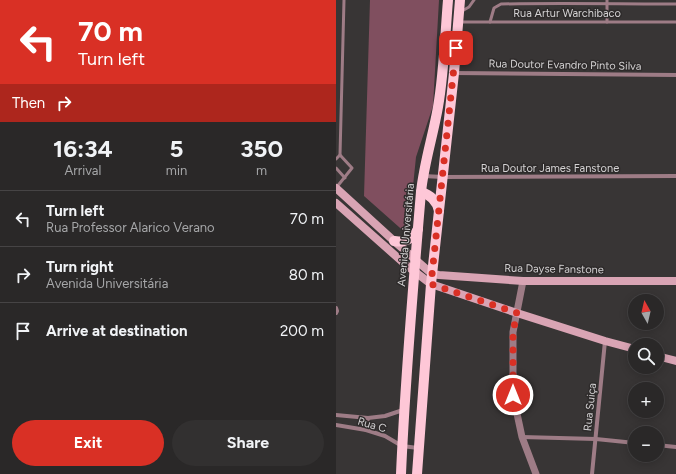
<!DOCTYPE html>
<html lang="en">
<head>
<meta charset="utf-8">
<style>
  :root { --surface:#2a2828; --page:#323030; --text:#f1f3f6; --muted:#a5a6a8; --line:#464445; --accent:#d93025 }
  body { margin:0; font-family:Figtree,sans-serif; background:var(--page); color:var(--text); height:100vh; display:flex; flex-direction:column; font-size:15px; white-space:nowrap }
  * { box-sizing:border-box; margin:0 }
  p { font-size:13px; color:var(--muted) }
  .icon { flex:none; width:22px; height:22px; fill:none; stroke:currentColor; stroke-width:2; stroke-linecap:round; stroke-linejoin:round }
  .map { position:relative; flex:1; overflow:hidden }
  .sheet { display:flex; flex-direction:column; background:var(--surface); width:336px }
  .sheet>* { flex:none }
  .banner { background:#d93025; color:#fff; overflow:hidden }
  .needle { width:26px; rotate:352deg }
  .buttons { position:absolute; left:292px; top:294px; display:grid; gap:8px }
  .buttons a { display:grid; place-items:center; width:36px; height:36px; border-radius:50%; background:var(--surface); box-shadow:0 2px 10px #0003,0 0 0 1px var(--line); font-size:20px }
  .pin { position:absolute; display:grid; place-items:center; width:34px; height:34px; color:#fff; margin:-17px; border-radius:8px; box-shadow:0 2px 6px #0006 }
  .me { position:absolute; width:44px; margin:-22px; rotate:0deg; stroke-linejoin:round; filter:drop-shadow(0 0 3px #0008) }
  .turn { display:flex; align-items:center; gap:14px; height:84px; padding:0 12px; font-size:18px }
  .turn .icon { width:52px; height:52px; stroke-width:2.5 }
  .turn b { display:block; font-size:28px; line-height:34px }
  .then { display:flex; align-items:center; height:38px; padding:0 12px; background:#0003; gap:8px; font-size:15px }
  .eta { display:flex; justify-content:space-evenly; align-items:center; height:68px; text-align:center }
  .eta b { font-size:24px; font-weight:700; line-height:28px }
  .cta { display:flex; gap:8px; margin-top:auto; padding:8px 12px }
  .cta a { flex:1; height:46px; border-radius:24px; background:var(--accent); color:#fff; font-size:16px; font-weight:700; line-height:46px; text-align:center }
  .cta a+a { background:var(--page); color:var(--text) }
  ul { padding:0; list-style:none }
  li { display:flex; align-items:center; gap:12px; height:56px; padding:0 12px; border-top:1px solid var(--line) }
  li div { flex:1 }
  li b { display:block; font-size:15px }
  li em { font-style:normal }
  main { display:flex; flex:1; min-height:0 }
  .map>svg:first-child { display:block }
  .green { fill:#804f5f }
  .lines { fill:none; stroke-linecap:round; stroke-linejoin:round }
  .service { stroke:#9e7c86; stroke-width:3 }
  .minor { stroke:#9e7c86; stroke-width:4 }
  .tertiary { stroke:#9e7c86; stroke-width:7 }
  .secondary { stroke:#d9a4b4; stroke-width:8 }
  .primary { stroke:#fec7d7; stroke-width:10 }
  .route { stroke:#d93025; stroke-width:7; stroke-dasharray:0 12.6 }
  .labels { text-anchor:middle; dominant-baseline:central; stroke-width:3; stroke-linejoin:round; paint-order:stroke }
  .street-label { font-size:11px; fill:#d4d2d3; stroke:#2e2b2b }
</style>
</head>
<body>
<main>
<section class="sheet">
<div class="banner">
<div class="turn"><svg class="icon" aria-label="left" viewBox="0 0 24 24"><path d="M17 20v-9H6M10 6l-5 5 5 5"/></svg><div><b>70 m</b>Turn left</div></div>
<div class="then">Then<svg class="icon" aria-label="right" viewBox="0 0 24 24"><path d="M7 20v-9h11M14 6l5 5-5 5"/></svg></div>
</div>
<div class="eta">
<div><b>16:34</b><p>Arrival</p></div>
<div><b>5</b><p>min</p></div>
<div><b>350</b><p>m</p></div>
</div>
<ul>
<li><svg class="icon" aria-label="left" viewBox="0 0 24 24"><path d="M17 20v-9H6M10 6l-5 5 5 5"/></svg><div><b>Turn left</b><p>Rua Professor Alarico Verano</p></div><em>70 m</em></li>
<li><svg class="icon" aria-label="right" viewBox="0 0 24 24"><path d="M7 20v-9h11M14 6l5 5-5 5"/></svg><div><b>Turn right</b><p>Avenida Universitária</p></div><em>80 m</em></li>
<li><svg class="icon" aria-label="arrive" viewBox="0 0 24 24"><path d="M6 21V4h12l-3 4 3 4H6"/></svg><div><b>Arrive at destination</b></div><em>200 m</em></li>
</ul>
<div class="cta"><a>Exit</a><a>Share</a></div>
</section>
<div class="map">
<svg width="340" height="474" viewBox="0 0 340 474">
  <rect width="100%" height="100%" fill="#383535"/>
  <path class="green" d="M34,0H103L97,106L80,157L72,235L28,196Z"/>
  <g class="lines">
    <g class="service">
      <path d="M126,11L133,7L138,0"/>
      <path d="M124,22H340"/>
      <path d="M154,22L158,8L165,4C223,3 282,4 340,4"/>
      <path d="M271,22V0"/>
      <path d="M0,159L4,155L8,0"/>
      <path d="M0,168L9,178"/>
      <path d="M0,188L16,168L4,155"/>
    </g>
    <g class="minor">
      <path d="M118,73L340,75"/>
      <path d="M87,176L107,177L340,176"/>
      <path d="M0,308L1,311L0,313"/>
      <path d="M0,415L32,418L49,416L67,410"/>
      <path d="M0,425L30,430L49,436L66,446L82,448"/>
      <path d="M30,430L32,418"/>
      <path d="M186,437L260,439L299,443"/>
      <path d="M321,445L340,447"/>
      <path d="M256,474L269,341"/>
    </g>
    <path class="tertiary" d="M187,281L177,332V395L186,437L200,474"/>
    <g class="secondary">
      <path d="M0,188L58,241L96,274L103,275L187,281H340"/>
      <path d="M0,203L70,265L95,284L181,313L269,341L299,349"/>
      <path d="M321,356L340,361"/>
    </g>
    <g class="primary">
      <path d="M85,192C95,195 101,201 103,211"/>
      <path d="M58,241C68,243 77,239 82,229"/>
      <path d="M65,474C69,380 77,286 85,192C88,163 97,136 102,107C108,72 109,36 112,0"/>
      <path d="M81,474L95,284L118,73L124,0"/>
    </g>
  </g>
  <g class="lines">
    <path class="route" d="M120,48L95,284L181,313L177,332V395"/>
  </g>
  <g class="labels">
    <g class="street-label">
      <text x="231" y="13">Rua Artur Warchibaco</text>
      <text transform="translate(229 65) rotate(1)">Rua Doutor Evandro Pinto Silva</text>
      <text x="214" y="168">Rua Doutor James Fanstone</text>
      <text transform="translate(70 235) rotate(-85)">Avenida Universitária</text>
      <text transform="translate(218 269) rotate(1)">Rua Dayse Fanstone</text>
      <text transform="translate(254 407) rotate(-84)">Rua Suiça</text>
      <text transform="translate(36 425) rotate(16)">Rua C</text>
    </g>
  </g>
</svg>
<div class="buttons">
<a><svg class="needle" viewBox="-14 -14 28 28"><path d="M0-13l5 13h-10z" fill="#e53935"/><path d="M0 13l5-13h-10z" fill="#a5a6a8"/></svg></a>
<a><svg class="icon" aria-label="search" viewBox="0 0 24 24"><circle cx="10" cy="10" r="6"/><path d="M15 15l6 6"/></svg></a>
<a>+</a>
<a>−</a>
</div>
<div class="pin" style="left:120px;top:48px;background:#d93025"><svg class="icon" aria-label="arrive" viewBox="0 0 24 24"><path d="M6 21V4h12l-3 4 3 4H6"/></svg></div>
<svg class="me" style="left:177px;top:395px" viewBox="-20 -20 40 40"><circle r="17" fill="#d93025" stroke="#fff" stroke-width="3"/><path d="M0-11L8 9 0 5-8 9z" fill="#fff"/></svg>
</div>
</main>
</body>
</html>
